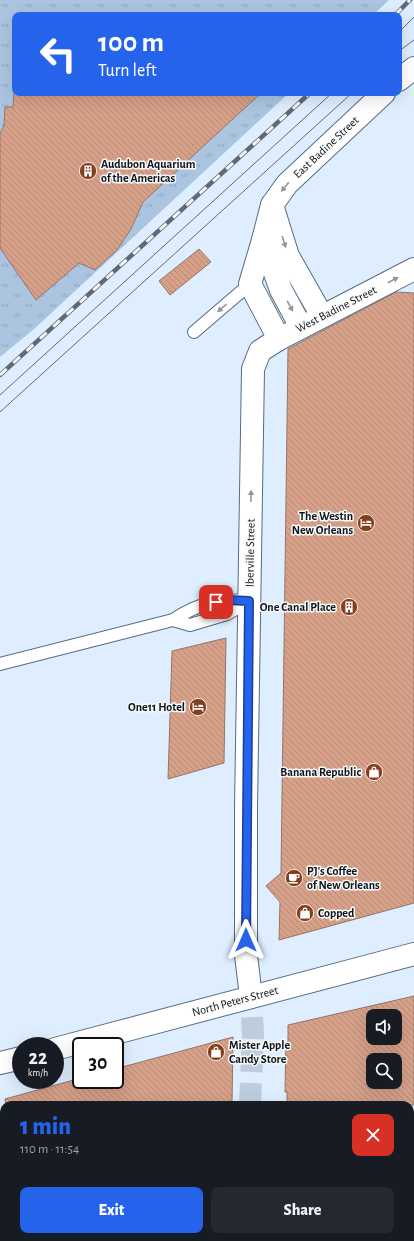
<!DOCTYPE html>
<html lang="en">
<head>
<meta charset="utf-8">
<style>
  :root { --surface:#171b24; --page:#242831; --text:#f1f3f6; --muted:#9ea1a6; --accent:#2563eb }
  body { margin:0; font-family:"Alegreya Sans",sans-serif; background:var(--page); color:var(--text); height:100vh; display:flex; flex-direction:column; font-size:15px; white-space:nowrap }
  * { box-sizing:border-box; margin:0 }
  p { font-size:13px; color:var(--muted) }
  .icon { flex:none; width:22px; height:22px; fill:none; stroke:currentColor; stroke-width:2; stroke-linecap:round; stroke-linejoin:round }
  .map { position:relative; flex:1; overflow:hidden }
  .side { position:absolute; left:0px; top:1101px; width:414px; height:140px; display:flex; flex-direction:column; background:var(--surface); border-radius:12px 12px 0 0; box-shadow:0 4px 16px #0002 }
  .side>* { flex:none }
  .top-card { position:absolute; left:12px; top:12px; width:390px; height:84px; border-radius:8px; box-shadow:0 4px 16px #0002; background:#2563eb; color:#fff; overflow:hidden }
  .tools { position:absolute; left:366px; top:1009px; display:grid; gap:8px }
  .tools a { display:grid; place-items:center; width:36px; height:36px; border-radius:8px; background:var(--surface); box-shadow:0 4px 16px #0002; font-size:20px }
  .speed { position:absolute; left:12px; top:1037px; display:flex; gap:8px; font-size:20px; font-weight:700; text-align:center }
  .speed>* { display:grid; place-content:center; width:52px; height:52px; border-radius:50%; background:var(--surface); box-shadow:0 4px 16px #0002; line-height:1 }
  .speed small { font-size:10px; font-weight:400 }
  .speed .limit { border:2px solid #111; border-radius:6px; background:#fff; color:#111 }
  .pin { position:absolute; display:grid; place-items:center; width:34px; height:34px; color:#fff; margin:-17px; border-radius:8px; box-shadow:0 2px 6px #0006 }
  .me { position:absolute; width:44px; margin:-22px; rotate:0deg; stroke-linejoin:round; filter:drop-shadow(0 0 3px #0008) }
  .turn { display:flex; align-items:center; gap:14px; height:84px; padding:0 20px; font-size:18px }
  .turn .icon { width:52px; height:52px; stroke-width:2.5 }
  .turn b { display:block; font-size:28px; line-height:34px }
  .round { display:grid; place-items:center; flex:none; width:42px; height:42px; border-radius:8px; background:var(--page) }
  .summary { display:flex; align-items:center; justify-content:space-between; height:68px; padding:0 20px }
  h1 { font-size:24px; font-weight:800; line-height:30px; color:var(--accent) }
  .cta { display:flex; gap:8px; margin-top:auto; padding:8px 20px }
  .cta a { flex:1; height:46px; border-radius:8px; background:var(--accent); color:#fff; font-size:16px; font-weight:800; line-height:46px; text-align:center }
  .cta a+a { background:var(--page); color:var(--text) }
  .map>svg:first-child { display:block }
  .park { fill:url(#park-tufts) }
  .building { fill:url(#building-back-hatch); stroke:#957465; fill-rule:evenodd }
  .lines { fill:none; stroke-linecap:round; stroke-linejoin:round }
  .minor-tunnel { stroke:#becddd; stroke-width:22; stroke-dasharray:22 11; stroke-linecap:butt }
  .service-casing { stroke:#546c84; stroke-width:14 }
  .minor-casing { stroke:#546c84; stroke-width:24 }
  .tertiary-casing { stroke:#546c84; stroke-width:24 }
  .service { stroke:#fff; stroke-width:12 }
  .minor { stroke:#fff; stroke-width:22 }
  .tertiary { stroke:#fff; stroke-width:22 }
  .tram { stroke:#5f6a77; stroke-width:1 }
  .rail-casing { stroke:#5f6a77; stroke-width:4.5 }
  .rail { stroke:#f9f9f9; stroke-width:3; stroke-dasharray:9; stroke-linecap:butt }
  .oneway { fill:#92969a }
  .route-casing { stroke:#184099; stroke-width:10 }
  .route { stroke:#2563eb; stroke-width:7 }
  .labels { text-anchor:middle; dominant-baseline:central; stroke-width:3; stroke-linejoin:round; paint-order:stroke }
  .street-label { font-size:12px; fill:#0c151e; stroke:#f9f9f9 }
  .poi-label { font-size:12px; font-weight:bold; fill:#0c151e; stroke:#f9f9f9; text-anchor:start }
</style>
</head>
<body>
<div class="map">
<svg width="414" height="1241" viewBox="0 0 414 1241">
  <defs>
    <pattern id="park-tufts" width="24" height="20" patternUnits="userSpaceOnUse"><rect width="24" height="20" fill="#abc5e1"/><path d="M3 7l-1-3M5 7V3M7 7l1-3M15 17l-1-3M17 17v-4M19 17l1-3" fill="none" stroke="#92a8c1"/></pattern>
    <pattern id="building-back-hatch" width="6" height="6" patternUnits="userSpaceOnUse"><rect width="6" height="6" fill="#d7a189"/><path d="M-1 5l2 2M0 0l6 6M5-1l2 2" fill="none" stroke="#b78a76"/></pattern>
  </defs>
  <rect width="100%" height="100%" fill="#deeeff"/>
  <path class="park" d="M0,0H389L373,15H15V93H289L33,330L0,357Z"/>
  <g class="building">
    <path d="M14,93H261L143,202L131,229L117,250L95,270L79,263L36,300L0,248V133L4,126L5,107H13Z"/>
    <path d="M199,249L211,262L170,295L159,281Z"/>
    <path d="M396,292L414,293V903L279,940L280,902L266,886L281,873L288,349Z"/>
    <path d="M226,638L224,763L168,779L172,651Z"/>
    <path d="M414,996V1105H287V1092H285L286,1042H288V1025ZM373,1016H395V1038H373ZM373,1060H395V1082H373Z"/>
    <path d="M233,1037L232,1105H6L5,1099L81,1078V1080H115V1069Z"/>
  </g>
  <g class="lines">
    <g class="minor-tunnel">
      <path d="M250,1105L253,1034L251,997"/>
      <path d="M247,1241V1237"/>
    </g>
    <defs>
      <g id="service">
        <path d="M194,332L250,284"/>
        <path d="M173,620L190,625L227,614L249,601"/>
        <path d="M0,664L173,620C198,603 219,599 249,601"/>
      </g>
      <g id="minor">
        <path d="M399,80L414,68"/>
        <path d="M272,205L288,256L322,316"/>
        <path d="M263,240L250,284L279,339"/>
        <path d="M301,327L281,290L263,240L272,205L287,184L384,93"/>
        <path d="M251,997L246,955V807L253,369L260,351L279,339L414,269"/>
        <path d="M0,1203H4"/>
      </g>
      <g id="tertiary">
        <path d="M55,1049L414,954"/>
        <path d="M0,1063L21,1058"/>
      </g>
    </defs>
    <use href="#service" class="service-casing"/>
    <use href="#minor" class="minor-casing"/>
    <use href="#tertiary" class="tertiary-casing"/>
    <use href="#service" class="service"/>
    <use href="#minor" class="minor"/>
    <use href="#tertiary" class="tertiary"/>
    <g class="tram">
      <path d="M399,32L414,17"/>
      <path d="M399,51L414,40"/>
      <path d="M0,395L332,93"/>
      <path d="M0,412L352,93"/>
    </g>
    <defs>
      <g id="rail">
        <path d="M395,15L410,0"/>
        <path d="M0,375L310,93"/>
      </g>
    </defs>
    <use href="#rail" class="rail-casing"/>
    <use href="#rail" class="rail"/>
  </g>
  <defs><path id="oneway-solid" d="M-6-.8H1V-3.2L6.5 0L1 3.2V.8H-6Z"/></defs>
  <g class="oneway">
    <use href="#oneway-solid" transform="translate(285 187) rotate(129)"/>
    <use href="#oneway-solid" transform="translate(284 242) rotate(72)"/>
    <use href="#oneway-solid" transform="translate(393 280) rotate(-27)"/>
    <use href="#oneway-solid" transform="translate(290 306) rotate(61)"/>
    <use href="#oneway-solid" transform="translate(222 308) rotate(139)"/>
    <use href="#oneway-solid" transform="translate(251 496) rotate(-89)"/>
  </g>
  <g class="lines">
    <defs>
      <path id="route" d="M216,602L227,600L249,601L246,940"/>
    </defs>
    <use href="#route" class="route-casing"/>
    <use href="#route" class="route"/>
  </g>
  <defs>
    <symbol id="building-disc" viewBox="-11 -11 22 22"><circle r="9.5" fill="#863f1c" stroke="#f9f9f9"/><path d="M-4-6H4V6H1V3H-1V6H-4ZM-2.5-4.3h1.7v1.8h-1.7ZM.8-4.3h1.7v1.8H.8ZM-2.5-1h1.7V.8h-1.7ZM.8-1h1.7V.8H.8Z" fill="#fff"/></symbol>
    <symbol id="hotel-disc" viewBox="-11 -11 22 22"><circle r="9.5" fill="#863f1c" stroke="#f9f9f9"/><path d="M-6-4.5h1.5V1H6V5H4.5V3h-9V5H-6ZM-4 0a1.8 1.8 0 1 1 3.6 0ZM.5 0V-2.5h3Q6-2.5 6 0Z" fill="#fff"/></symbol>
    <symbol id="shop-disc" viewBox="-11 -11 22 22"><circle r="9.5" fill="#863f1c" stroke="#f9f9f9"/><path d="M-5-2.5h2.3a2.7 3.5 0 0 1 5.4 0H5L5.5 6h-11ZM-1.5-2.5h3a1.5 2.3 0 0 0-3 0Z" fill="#fff"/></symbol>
    <symbol id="cafe-disc" viewBox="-11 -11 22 22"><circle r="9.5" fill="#863f1c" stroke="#f9f9f9"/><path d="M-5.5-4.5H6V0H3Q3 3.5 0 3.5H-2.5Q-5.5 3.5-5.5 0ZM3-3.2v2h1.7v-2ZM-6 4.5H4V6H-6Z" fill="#fff"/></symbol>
  </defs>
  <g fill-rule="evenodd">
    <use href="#building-disc" x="78" y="161" width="20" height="20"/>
    <use href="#hotel-disc" x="356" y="513" width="20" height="20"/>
    <use href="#building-disc" x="339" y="597" width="20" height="20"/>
    <use href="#hotel-disc" x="188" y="697" width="20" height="20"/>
    <use href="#shop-disc" x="364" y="762" width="20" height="20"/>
    <use href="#cafe-disc" x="284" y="868" width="20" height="20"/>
    <use href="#shop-disc" x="295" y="903" width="20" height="20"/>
    <use href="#shop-disc" x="206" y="1042" width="20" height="20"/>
  </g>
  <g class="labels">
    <g class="street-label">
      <text transform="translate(326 147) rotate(-43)">East Badine Street</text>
      <text transform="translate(336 309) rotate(-27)">West Badine Street</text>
      <text transform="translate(250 553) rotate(-89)">Iberville Street</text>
      <text transform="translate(235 1001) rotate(-15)">North Peters Street</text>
    </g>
    <g class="poi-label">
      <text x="101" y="164">Audubon Aquarium<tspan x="101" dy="14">of the Americas</tspan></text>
      <text x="353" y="516" text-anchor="end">The Westin<tspan x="353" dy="14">New Orleans</tspan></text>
      <text x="336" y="607" text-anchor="end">One Canal Place</text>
      <text x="185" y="707" text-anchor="end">One11 Hotel</text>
      <text x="361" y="772" text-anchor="end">Banana Republic</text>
      <text x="307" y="871">PJ's Coffee<tspan x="307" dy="14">of New Orleans</tspan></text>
      <text x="318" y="913">Copped</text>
      <text x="229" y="1045">Mister Apple<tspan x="229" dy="14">Candy Store</tspan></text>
    </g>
  </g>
</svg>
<div class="tools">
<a><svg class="icon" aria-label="sound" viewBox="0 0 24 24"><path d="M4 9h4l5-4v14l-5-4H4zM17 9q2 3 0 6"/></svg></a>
<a><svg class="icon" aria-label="search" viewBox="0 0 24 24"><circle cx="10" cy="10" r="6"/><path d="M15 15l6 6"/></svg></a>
</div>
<div class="speed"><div>22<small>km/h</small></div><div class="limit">30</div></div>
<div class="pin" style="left:216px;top:602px;background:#d93025"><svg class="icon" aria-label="arrive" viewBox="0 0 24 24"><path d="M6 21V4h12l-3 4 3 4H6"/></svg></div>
<svg class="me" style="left:246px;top:940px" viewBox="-20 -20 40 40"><path d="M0-17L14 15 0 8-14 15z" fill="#2563eb" stroke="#fff" stroke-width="4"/></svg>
<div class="top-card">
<div class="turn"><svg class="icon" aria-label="left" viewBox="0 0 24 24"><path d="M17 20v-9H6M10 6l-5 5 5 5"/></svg><div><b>100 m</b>Turn left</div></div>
</div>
<section class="side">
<div class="summary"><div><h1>1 min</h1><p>110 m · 11:54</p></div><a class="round" style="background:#d93025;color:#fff"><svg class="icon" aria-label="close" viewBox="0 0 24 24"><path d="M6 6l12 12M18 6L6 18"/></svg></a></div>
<div class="cta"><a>Exit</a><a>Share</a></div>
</section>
</div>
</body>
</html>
